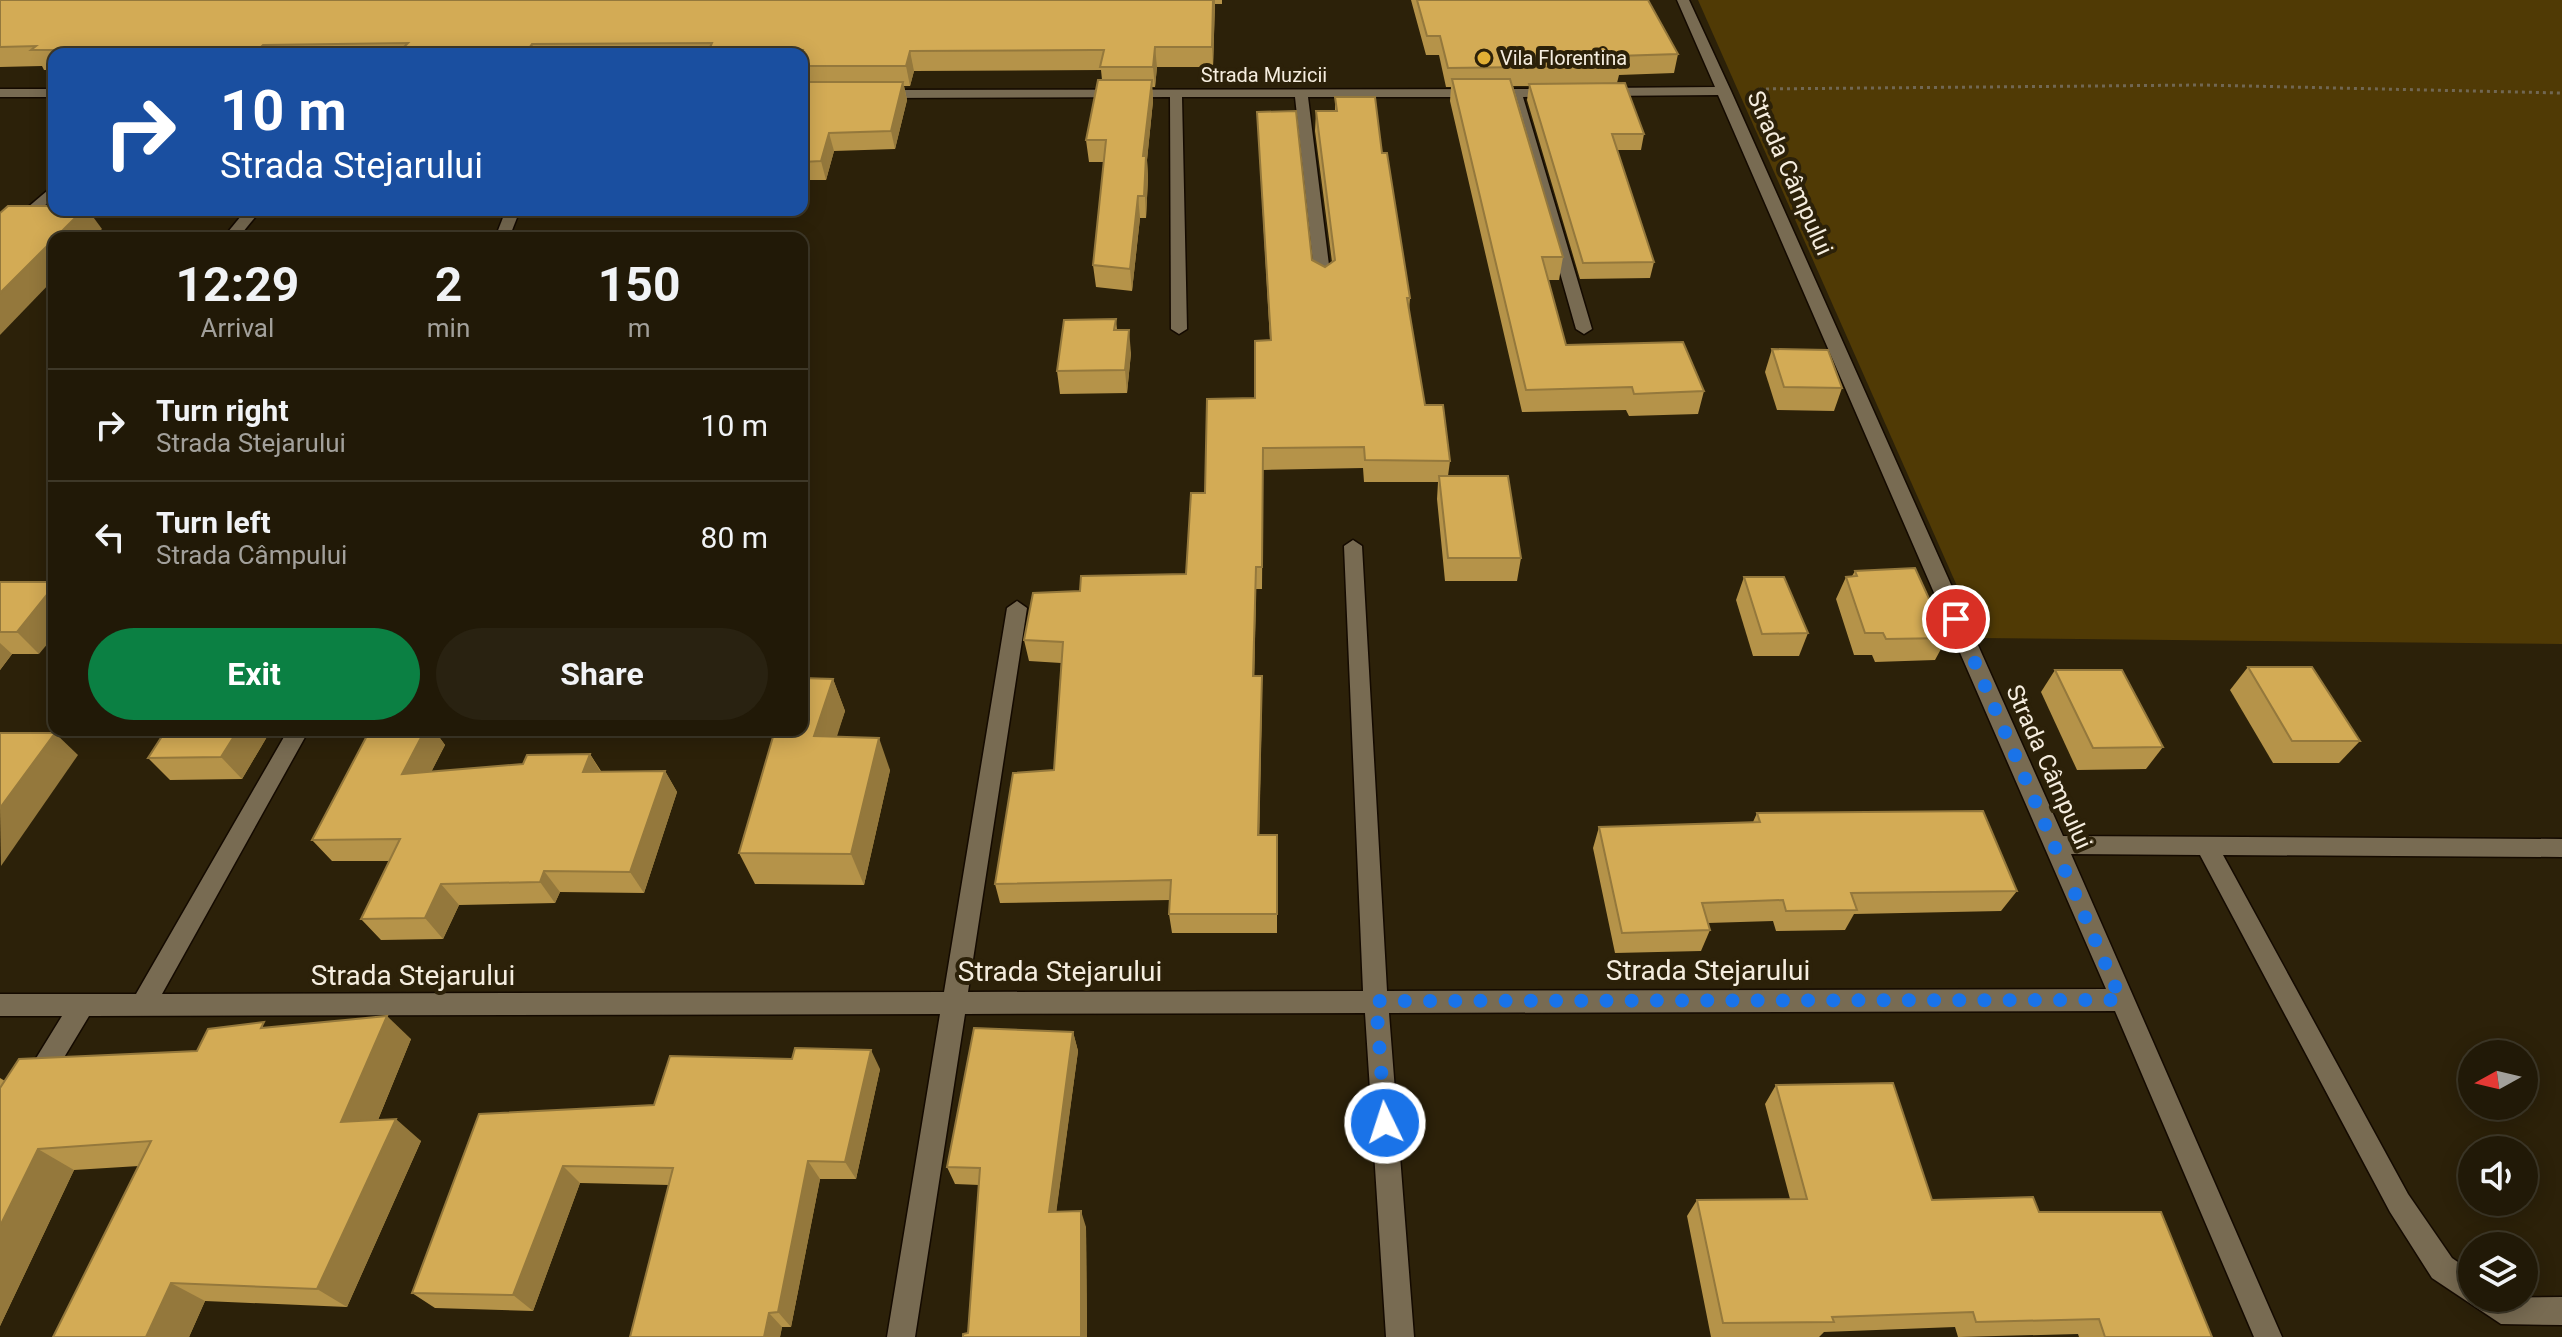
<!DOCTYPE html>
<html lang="en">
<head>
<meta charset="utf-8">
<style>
  :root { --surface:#211907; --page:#292211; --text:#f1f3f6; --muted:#a2a09b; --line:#3e3828; --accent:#0b8043 }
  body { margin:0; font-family:Roboto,sans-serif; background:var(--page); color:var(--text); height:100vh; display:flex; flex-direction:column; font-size:30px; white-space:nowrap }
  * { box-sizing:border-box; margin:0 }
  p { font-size:26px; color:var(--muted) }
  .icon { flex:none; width:44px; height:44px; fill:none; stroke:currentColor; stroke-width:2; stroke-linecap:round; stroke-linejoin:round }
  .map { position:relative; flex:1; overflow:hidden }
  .drawer { position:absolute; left:48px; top:232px; width:760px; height:504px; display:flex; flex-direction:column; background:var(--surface); border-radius:16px; box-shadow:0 4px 20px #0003,0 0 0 2px var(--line) }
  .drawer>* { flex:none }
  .top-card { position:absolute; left:48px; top:48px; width:760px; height:168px; border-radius:16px; box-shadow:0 4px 20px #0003,0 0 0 2px var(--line); background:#1a4fa0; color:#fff; overflow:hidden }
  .needle { width:52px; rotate:262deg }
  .fabs { position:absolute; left:2458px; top:1040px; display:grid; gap:16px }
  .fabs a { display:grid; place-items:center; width:80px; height:80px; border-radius:50%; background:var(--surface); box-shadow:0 4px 20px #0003,0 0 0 2px var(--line); font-size:40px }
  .pin { position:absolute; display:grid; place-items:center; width:68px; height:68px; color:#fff; margin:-34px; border:4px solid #fff; border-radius:50%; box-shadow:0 2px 8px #0007 }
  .me { position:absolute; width:88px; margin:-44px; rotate:356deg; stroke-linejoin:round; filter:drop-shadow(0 0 6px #0008) }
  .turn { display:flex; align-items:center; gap:28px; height:168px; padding:0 40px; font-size:36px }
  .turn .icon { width:104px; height:104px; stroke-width:2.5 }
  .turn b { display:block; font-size:56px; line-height:68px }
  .eta { display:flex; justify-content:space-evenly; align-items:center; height:136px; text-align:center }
  .eta b { font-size:48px; font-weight:700; line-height:56px }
  .cta { display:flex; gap:16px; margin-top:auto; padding:16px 40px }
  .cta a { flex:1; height:92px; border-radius:48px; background:var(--accent); color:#fff; font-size:32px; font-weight:700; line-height:92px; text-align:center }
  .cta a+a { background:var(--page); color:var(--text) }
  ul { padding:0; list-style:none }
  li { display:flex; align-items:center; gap:24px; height:112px; padding:0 40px; border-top:2px solid var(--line) }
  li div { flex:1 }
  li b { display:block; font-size:30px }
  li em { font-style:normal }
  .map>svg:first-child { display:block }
  .green { fill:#503a05 }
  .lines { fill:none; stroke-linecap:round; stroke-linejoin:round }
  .street-casing { stroke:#140a00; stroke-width:3 }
  .path { stroke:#716753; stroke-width:3; stroke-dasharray:3 4; stroke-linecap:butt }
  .street { fill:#786b52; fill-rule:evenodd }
  .wall { fill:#b59349 }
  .shaded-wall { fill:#94783c }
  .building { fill:#d3ab55; stroke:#94783c; stroke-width:2 }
  .route { stroke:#1a73e8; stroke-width:14; stroke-dasharray:0 25.2 }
  .poi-dot { fill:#e2af34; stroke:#2c2109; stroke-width:3 }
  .labels { text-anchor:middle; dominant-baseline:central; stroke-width:8; stroke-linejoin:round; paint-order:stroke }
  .far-poi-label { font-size:20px; fill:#f5eddf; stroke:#2c2109; text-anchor:start }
  .far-street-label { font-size:20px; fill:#f5eddf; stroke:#2c2109 }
  .street-label { font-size:24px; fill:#f5eddf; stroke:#2c2109 }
  .near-street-label { font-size:28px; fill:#f5eddf; stroke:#2c2109 }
</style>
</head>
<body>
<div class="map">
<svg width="2562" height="1337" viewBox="0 0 2562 1337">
  <rect width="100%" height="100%" fill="#2c2109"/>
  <path class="green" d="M1698,0H2562V644L1980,638Z"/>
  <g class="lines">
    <defs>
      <g id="street">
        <path d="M1677,0H1689L1731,91L2063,836L2562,839V857L2223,855L2408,1194L2452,1258L2472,1272V1298L2562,1297V1325L2501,1324L2432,1278L2390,1212L2200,855L2071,854L2282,1337H2254L2115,1011L1389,1013L1414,1337H1386L1365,1013L965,1014L915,1337H887L940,1014L89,1016L45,1089L36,1093L27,1089L23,1081L27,1073L62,1016H0V994H136L288,730H309L162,994L944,992L1007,608L1017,601L1027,608L968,992L1363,991L1344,546L1353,540L1362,546L1387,991L2106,989L1718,95L1601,96L1595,92L1601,88L1715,87Z"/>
        <rect x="0" y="89" width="54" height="8"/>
        <path d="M1553,89L1558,90V96L1523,97L1592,329L1584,334L1576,329L1510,97H1308L1331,281L1323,286L1315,281L1295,97H1182L1187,329L1179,334L1171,329L1170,97L878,98L872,94L878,90Z"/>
        <path d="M54,185V197L5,242L0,243V231Z"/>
        <path d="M246,210H261L238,238H223Z"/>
        <path d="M506,210H520L509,238H495Z"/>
      </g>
    </defs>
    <use href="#street" class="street-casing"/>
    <path class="path" d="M1759,89L2202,85L2562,93"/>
    <use href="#street" class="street"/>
  </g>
  <g class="wall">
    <path d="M0,0H1222V4H1215L1213,67H1157L1155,87H1152L1153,101L1147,160L1148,178L1146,218H1140L1132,291L1096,287L1093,265L1104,162H1089L1086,140L1102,80L1101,70L914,71L910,86H904L907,100L895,149L834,151L826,180H802V54H54V70H44L42,66L0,67Z"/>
    <path d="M1411,0H1648L1678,54L1674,73L1619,75L1617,83L1644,134L1641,150H1617L1654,262L1650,278L1580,279L1527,100L1529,86H1513L1563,257L1559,280H1548L1566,345L1704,391L1698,414L1629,416L1626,410L1522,412L1450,101L1451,87H1446L1439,55H1426Z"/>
    <path d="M1335,97L1382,153L1410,298L1409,310L1425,405L1450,461L1448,476L1521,558L1517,581H1445L1437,499L1438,482H1364L1363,468L1263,470L1262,589H1256L1254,676L1262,697L1259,835H1277V933H1172L1169,914L1170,900L1000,903L995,884L1054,770L1061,663L1029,661L1024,640L1080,591L1186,574L1205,493L1255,398L1270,340L1257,112L1312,260L1325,267L1332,262L1315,131L1316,111H1335Z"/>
    <path d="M1116,319L1117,330L1131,353L1127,393L1060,394L1057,371Z"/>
    <path d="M1772,349L1842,388L1834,411L1777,410L1765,372Z"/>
    <path d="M1855,571L1947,638L1935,660L1875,662L1872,655H1854L1836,599L1846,577L1852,576Z"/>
    <path d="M1744,577L1808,633L1799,656H1753L1736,600Z"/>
    <path d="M0,582L39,654H12L0,670Z"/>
    <path d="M2248,667L2360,741L2339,763H2273L2230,690Z"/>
    <path d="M2055,670L2163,747L2146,769L2077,770L2041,692Z"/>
    <path d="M833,679L845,711L836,737L890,770L864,885L755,884L739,853Z"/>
    <path d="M271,730L242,779L170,780L148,758Z"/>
    <path d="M370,730H434L445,745L431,772L523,764L590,754L601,771H665L677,792L644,893L560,892L555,903L459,905L443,939L381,940L361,919L390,861H332L312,840Z"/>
    <path d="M1757,813L2017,891L2001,911L1854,914L1845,930L1776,931L1773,921L1708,923L1710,930L1701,951L1615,953L1593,848L1599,827L1753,822Z"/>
    <path d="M270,1027L411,1039L378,1120L421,1141L347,1307L205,1301L189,1337H53L139,1166L74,1170L0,1326V1078L5,1081L197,1051Z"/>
    <path d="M1073,1032L1078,1051L1056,1212L1086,1227L1087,1337H963L968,1333L979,1185L955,1184L947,1167Z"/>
    <path d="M880,1069L856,1179H820L791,1327H782L780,1337H630L669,1185L580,1183L533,1311L435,1308L412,1293L479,1114L654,1105Z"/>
    <path d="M1776,1085L1932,1200L2039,1212L2212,1337H2079L2078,1334L1958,1337L1955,1327L1824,1332L1819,1337H1711L1687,1216L1697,1200L1790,1199L1765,1104Z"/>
  </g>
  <g class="shaded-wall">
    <path d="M1213,0H1215L1213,67L1212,47Z"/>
    <path d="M532,44L536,54H528L527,51Z"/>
    <path d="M263,45L268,54H254Z"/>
    <path d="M1155,47L1157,67L1155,87L1153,67Z"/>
    <path d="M910,51L914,71L910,86L906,66Z"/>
    <path d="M1152,80L1153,101L1147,160L1148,178L1146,218L1143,156Z"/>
    <path d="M903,82L907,100L895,149L891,131Z"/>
    <path d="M829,133L834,151L826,180L821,161Z"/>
    <path d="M1138,196L1140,218L1132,291L1130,269Z"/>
    <path d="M83,210H88L102,229L93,238H55Z"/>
    <path d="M54,239V279L0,335V293Z"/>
    <path d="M1129,330L1131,353L1127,393L1125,370Z"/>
    <path d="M1256,567V589L1254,697L1253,676Z"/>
    <path d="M54,586V636L39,654L17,632Z"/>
    <path d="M0,643L12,654L0,670Z"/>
    <path d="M1262,676V697L1259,855L1258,835Z"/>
    <path d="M833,679L845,711L827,768L814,736Z"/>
    <path d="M238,730H271L242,779L221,757Z"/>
    <path d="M425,730H434L445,745L419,796L402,774Z"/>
    <path d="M55,733L78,755L1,866L0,808Z"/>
    <path d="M879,738L890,770L864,885L851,854Z"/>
    <path d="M590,754L603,776L583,772Z"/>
    <path d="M665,771L677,792L644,893L630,872Z"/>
    <path d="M544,871L560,892L555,903L540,882Z"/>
    <path d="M441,884L459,905L443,939L425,918Z"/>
    <path d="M387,1016L411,1039L368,1144L341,1122Z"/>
    <path d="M1073,1032L1078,1051L1054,1229L1049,1212Z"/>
    <path d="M871,1050L880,1069L856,1179L845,1162Z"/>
    <path d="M396,1119L421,1141L347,1307L317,1289Z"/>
    <path d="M38,1149L74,1170L0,1326V1226Z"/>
    <path d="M808,1161L820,1179L791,1327L778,1312Z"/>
    <path d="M563,1166L580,1183L533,1311L513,1295Z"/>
    <path d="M1081,1211L1086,1227L1087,1337H1081Z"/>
    <path d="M171,1283L205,1301L189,1337H146Z"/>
    <path d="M769,1313L782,1327L780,1337H764Z"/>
  </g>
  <g class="building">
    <path d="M0,0H1213L1212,47H1155L1153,67H1100L1104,50H1092L910,51L906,66H802V54L803,50L708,52L712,43L532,44L527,51L397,54L408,43L263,45L254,54H199L204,50H31L36,46L0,47Z"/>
    <path d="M1417,0H1648L1678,54L1617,56L1620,66L1448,68L1440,36H1427Z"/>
    <path d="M1452,79H1510L1563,257H1542L1566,345L1683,342L1704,391L1634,394L1632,387L1526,390Z"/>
    <path d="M1098,80H1152L1143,156H1146L1144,196H1138L1130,269L1093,265L1106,140H1086Z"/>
    <path d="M802,82H903L891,131L829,133L821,161L802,162Z"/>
    <path d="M1625,83L1644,134H1612L1654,262L1583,263L1529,84Z"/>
    <path d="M1335,97H1375L1382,153H1387L1410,298H1407L1425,405H1443L1450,461L1365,460L1364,447L1263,448L1262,567H1256L1253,676H1262L1258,835H1277V914H1169L1171,880L995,884L1013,773L1054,770L1063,642L1024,640L1033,593L1080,591L1081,576L1186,574L1191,493H1205L1207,399L1255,398V341L1271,340L1257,112L1296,111L1312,260L1325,267L1335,260L1316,111H1337Z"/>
    <path d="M8,206H54V210H83L0,293V213Z"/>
    <path d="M1116,319L1114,330H1129L1125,370L1057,371L1064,320Z"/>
    <path d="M1772,349L1828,350L1842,388L1784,387Z"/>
    <path d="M1439,476H1508L1521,558H1448Z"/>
    <path d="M1915,568L1947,638L1886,639L1883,633H1865L1846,577L1857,576L1855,571Z"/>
    <path d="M1744,577H1784L1808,633L1762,634Z"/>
    <path d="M0,582H54V586L17,632H0Z"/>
    <path d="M2248,667H2312L2360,741H2292Z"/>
    <path d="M2055,670H2122L2163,747L2093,748Z"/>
    <path d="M802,678L833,679L814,736L879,738L851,854L739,853L775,730H802Z"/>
    <path d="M166,730H238L221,757L148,758Z"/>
    <path d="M370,730H425L402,774L523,764L527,755L590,754L583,772L665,771L630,872L544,871L540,882L441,884L425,918L361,919L400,839L312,840Z"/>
    <path d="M0,733H55L0,808Z"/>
    <path d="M1983,811L2017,891L1851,893L1857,910L1786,911L1783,900L1702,903L1710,930L1622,933L1599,827L1760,822L1757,813Z"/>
    <path d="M387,1016L341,1122L396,1119L317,1289L171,1283L146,1337H53L151,1141L38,1149L0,1226V1088L19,1059L197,1051L208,1029L264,1022L261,1028Z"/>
    <path d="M974,1028L1073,1032L1049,1212L1081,1211V1337H963V1334L968,1333L980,1168L947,1167Z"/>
    <path d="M795,1048L871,1050L845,1162L808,1161L778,1312L769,1313L764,1337H630L673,1168L563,1166L513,1295L412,1293L479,1114L654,1105L670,1056L792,1059Z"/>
    <path d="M1893,1083L1932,1200L2033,1197L2039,1212H2161L2212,1337H2105L2099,1319L1976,1322L1973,1312L1832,1317L1834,1322L1723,1323L1697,1200L1807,1199L1776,1085Z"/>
  </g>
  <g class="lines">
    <path class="route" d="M1385,1123L1376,1001L2121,1000L1956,619"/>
  </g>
  <circle class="poi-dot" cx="1484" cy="58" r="8"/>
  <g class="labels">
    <g class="far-poi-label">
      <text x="1500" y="58">Vila Florentina</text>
    </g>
    <g class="far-street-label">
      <text x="1264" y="75">Strada Muzicii</text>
    </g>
    <g class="street-label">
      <text transform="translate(1790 173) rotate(66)">Strada Câmpului</text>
      <text transform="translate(2049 767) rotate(66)">Strada Câmpului</text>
    </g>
    <g class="near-street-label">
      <text x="1708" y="970">Strada Stejarului</text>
      <text x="1060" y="971">Strada Stejarului</text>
      <text x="413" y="975">Strada Stejarului</text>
    </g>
  </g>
</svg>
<div class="fabs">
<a><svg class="needle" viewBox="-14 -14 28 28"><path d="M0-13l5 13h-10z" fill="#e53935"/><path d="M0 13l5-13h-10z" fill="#a2a09b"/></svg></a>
<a><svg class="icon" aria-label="sound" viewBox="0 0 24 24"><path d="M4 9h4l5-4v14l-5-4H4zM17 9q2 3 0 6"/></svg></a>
<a><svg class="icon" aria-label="layers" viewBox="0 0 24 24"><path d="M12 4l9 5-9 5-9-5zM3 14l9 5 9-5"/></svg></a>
</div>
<div class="pin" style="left:1956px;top:619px;background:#d93025"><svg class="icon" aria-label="arrive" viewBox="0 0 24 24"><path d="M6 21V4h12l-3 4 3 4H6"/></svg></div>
<svg class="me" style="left:1385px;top:1123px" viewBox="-20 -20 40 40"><circle r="17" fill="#1a73e8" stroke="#fff" stroke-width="3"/><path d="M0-11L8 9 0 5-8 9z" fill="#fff"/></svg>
<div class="top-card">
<div class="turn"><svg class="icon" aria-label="right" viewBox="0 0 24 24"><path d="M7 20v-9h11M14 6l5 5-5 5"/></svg><div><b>10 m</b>Strada Stejarului</div></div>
</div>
<section class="drawer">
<div class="eta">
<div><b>12:29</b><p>Arrival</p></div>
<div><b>2</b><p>min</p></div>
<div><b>150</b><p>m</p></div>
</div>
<ul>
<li><svg class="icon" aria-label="right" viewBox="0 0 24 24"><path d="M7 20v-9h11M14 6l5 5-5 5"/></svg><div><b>Turn right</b><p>Strada Stejarului</p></div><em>10 m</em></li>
<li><svg class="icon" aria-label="left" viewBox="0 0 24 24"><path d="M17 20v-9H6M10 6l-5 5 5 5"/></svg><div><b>Turn left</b><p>Strada Câmpului</p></div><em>80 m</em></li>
</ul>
<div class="cta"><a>Exit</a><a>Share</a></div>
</section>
</div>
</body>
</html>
